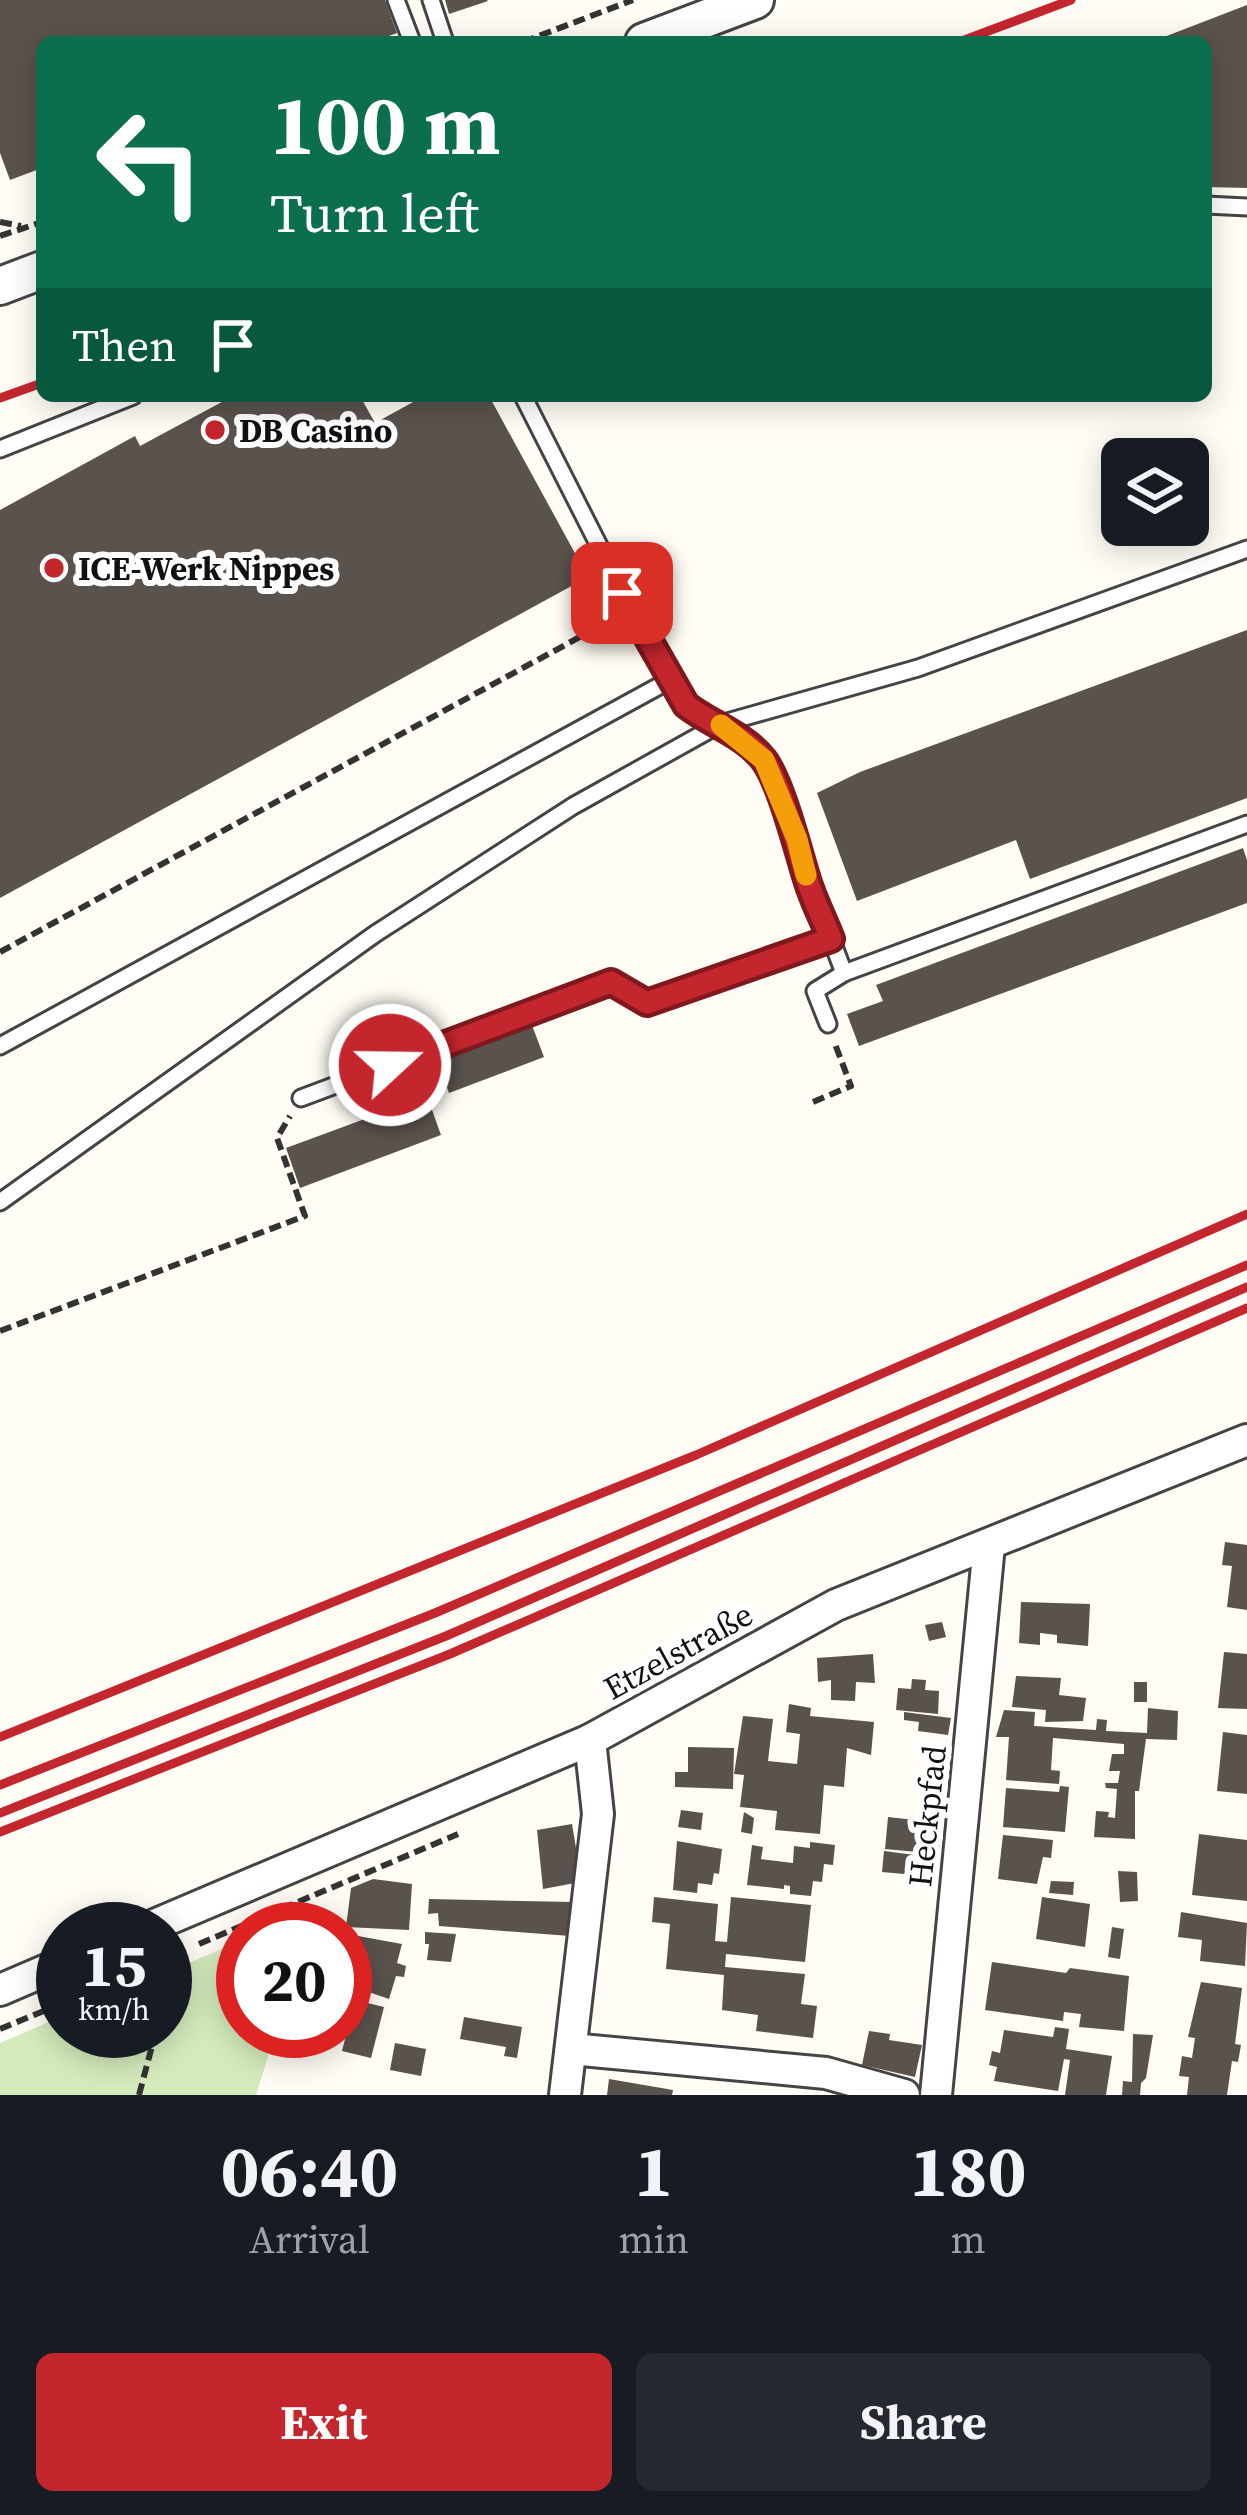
<!DOCTYPE html>
<html lang="en">
<head>
<meta charset="utf-8">
<style>
  :root { --surface:#171b24; --page:#242831; --text:#f1f3f6; --muted:#9ea1a6; --accent:#c4262e }
  body { margin:0; font-family:"Source Serif 4",serif; background:var(--page); color:var(--text); height:100vh; display:flex; flex-direction:column; font-size:45px; white-space:nowrap }
  * { box-sizing:border-box; margin:0 }
  p { font-size:39px; color:var(--muted) }
  .icon { flex:none; width:66px; height:66px; fill:none; stroke:currentColor; stroke-width:2; stroke-linecap:round; stroke-linejoin:round }
  .map { position:relative; height:2095px; overflow:hidden }
  .side { display:flex; flex-direction:column; background:var(--surface); flex:1 }
  .side>* { flex:none }
  .guide { position:absolute; left:36px; top:36px; width:1176px; height:366px; border-radius:18px; box-shadow:0 6px 30px #0003; background:#0b6e4f; color:#fff; overflow:hidden }
  .controls { position:absolute; left:1101px; top:438px; display:grid; gap:24px }
  .controls a { display:grid; place-items:center; width:108px; height:108px; border-radius:18px; background:var(--surface); box-shadow:0 6px 30px #0003; font-size:60px }
  .speed { position:absolute; left:36px; top:1902px; display:flex; gap:24px; font-size:60px; font-weight:700; text-align:center }
  .speed>* { display:grid; place-content:center; width:156px; height:156px; border-radius:50%; background:var(--surface); box-shadow:0 6px 30px #0003; line-height:1 }
  .speed small { font-size:30px; font-weight:400 }
  .speed .limit { border:18px solid #d22; background:#fff; color:#111 }
  .pin { position:absolute; display:grid; place-items:center; width:102px; height:102px; color:#fff; margin:-51px; border-radius:24px; box-shadow:0 6px 18px #0006 }
  .me { position:absolute; width:132px; margin:-66px; rotate:69deg; stroke-linejoin:round; filter:drop-shadow(0 0 9px #0008) }
  .turn { display:flex; align-items:center; gap:42px; height:252px; padding:0 36px; font-size:54px }
  .turn .icon { width:156px; height:156px; stroke-width:2.5 }
  .turn b { display:block; font-size:84px; line-height:102px }
  .then { display:flex; align-items:center; height:114px; padding:0 36px; background:#0003; gap:24px; font-size:45px }
  .eta { display:flex; justify-content:space-evenly; align-items:center; height:204px; text-align:center }
  .eta b { font-size:72px; font-weight:700; line-height:84px }
  .action { display:flex; gap:24px; margin-top:auto; padding:24px 36px }
  .action a { flex:1; height:138px; border-radius:18px; background:var(--accent); color:#fff; font-size:48px; font-weight:700; line-height:138px; text-align:center }
  .action a+a { background:var(--page); color:var(--text) }
  .map>svg:first-child { display:block }
  .green { fill:#d5ebbd }
  .building { fill:#5a524d }
  .lines { fill:none; stroke-linecap:round; stroke-linejoin:round }
  .service-casing { stroke:#444; stroke-width:21 }
  .minor-casing { stroke:#444; stroke-width:36 }
  .tertiary-casing { stroke:#444; stroke-width:42 }
  .path { stroke:#333; stroke-width:6; stroke-dasharray:12 6; stroke-linecap:butt }
  .service { stroke:#fff; stroke-width:15 }
  .minor { stroke:#fff; stroke-width:30 }
  .tertiary { stroke:#fff; stroke-width:36 }
  .rail { stroke:#c4262e; stroke-width:9 }
  .route-casing { stroke:#7f191e; stroke-width:30 }
  .route { stroke:#c4262e; stroke-width:21 }
  .slow { stroke:#f59e0b; stroke-width:21 }
  .poi-dot { fill:#c4262e; stroke:#fff; stroke-width:4.5 }
  .labels { text-anchor:middle; dominant-baseline:central; stroke-width:12; stroke-linejoin:round; paint-order:stroke }
  .poi-label { font-size:33px; font-weight:bold; fill:#111; stroke:#fff; text-anchor:start }
  .street-label { font-size:33px; fill:#111; stroke:#fff }
</style>
</head>
<body>
<div class="map">
<svg width="1247" height="2095" viewBox="0 0 1247 2095">
  <rect width="100%" height="100%" fill="#fffdf5"/>
  <path class="green" d="M243,1940V2031H276L256,2095H0V2043L63,2016V2031H165V1973Z"/>
  <g class="building">
    <path d="M0,0H385L397,33L372,42H42V168L10,180L0,153Z"/>
    <path d="M445,0H487L488,1L449,14Z"/>
    <path d="M1247,5V188L1206,187V42H1151Z"/>
    <path d="M233,396H360L375,423L424,396H489L588,577L0,898V510L135,436L140,446Z"/>
    <path d="M1247,630V798L1030,879L1016,840L857,901L817,793L860,772Z"/>
    <path d="M1243,848L1247,860V903L859,1046L847,1014L883,1001L876,985Z"/>
    <path d="M530,1020L544,1057L449,1093L435,1056Z"/>
    <path d="M427,1096L441,1135L300,1188L286,1148Z"/>
    <path d="M1225,1542L1247,1545V1610L1227,1607L1232,1566L1222,1565Z"/>
    <path d="M1021,1602L1090,1604L1088,1646L1057,1643V1635L1040,1633V1645L1019,1643Z"/>
    <path d="M942,1622L946,1637L929,1641L925,1625Z"/>
    <path d="M1224,1652L1247,1654V1709L1218,1708Z"/>
    <path d="M873,1654L875,1683L856,1682L855,1701L831,1700V1680L818,1682L817,1658Z"/>
    <path d="M1016,1676L1061,1678L1059,1695L1086,1698L1083,1721L1045,1722L1046,1710L1012,1707Z"/>
    <path d="M912,1679L926,1680L925,1690L939,1691L938,1714L896,1710L898,1688L911,1689Z"/>
    <rect x="1134" y="1682" width="13" height="20"/>
    <path d="M789,1704L811,1708L810,1716L874,1722L871,1755L847,1748L844,1787L824,1785L820,1834L775,1830L777,1811L740,1807L744,1775L734,1774L743,1716L773,1719L768,1761L797,1764L800,1734L786,1732Z"/>
    <path d="M1148,1708L1178,1711L1177,1740L1146,1739L1139,1791H1135V1839L1094,1837L1096,1811L1109,1812L1108,1817L1115,1818L1117,1789L1106,1788L1105,1783H1118L1120,1771H1109L1112,1754H1124V1744L1053,1738L1051,1770L1060,1771L1059,1784L1006,1780L1009,1737H996L1004,1710L1035,1712L1034,1726L1096,1730L1097,1719L1107,1720L1106,1731L1147,1733Z"/>
    <path d="M904,1712L951,1718L948,1735L918,1731L919,1722L904,1720Z"/>
    <path d="M1223,1732L1247,1735V1794L1217,1791Z"/>
    <path d="M688,1747L734,1748L733,1789L675,1787V1772H688Z"/>
    <path d="M1060,1786L1069,1787L1065,1832L1003,1827L1006,1788L1059,1792Z"/>
    <path d="M681,1810L703,1813L701,1830L678,1827Z"/>
    <path d="M744,1812L754,1818L752,1834L741,1832Z"/>
    <path d="M888,1817L942,1823L939,1854L885,1849Z"/>
    <path d="M572,1824L577,1854L575,1883L543,1889L537,1830Z"/>
    <path d="M1199,1834L1247,1840V1901L1192,1895Z"/>
    <path d="M1003,1835L1053,1840L1051,1858L1043,1857L1037,1884L998,1879Z"/>
    <path d="M677,1841L722,1849L719,1874L714,1873L712,1885L698,1883L697,1893L673,1890Z"/>
    <path d="M810,1842L835,1845L833,1865L824,1864L822,1882L813,1881L811,1896L790,1894V1886L784,1885V1889L747,1885L752,1845L763,1847L761,1859L793,1863L794,1846L810,1848Z"/>
    <path d="M884,1851L938,1858L937,1877L882,1872Z"/>
    <path d="M1118,1871L1137,1872L1138,1901L1120,1902Z"/>
    <path d="M373,1879L412,1884L409,1930L346,1927L351,1888Z"/>
    <path d="M1051,1881L1074,1882L1073,1895L1049,1893Z"/>
    <path d="M654,1897L718,1904L715,1941L727,1942L731,1897L811,1905L805,1962L726,1954L725,1967L805,1974L801,2004L817,2006L813,2038L756,2031L758,2015L722,2010L724,1975L666,1969L670,1924L652,1922Z"/>
    <path d="M1042,1897L1090,1904L1085,1947L1036,1939Z"/>
    <path d="M429,1899L574,1902L570,1936L439,1926L438,1913L428,1914Z"/>
    <path d="M1181,1912L1247,1923L1245,1966L1200,1961L1202,1940L1178,1937Z"/>
    <path d="M1112,1927L1124,1929L1120,1959L1108,1957Z"/>
    <path d="M425,1932L456,1934L451,1962L427,1960L429,1944H425Z"/>
    <path d="M358,1936L402,1944L397,1963L406,1966L404,1977L396,1976L389,1999L345,1984V1967L353,1942L357,1944Z"/>
    <path d="M992,1962L1066,1973L1070,1968L1129,1976L1124,2031L1079,2027L1081,2014L1064,2012L1063,2021L985,2010Z"/>
    <path d="M1201,1982L1242,1988L1235,2044L1241,2045L1238,2062L1232,2061L1227,2095H1187L1189,2077L1179,2076L1182,2056L1192,2058L1195,2038L1188,2037Z"/>
    <path d="M355,2000L384,2007L371,2058L342,2051Z"/>
    <path d="M464,2017L522,2027L517,2058L504,2056L506,2047L460,2039Z"/>
    <path d="M1055,2027L1069,2029L1066,2049L1112,2056L1106,2095H1065L1070,2060L1064,2059L1058,2091L994,2081L997,2067L989,2065L992,2051L1000,2053L1004,2030L1053,2037Z"/>
    <path d="M869,2031L890,2034L889,2040L922,2045L915,2077L862,2065Z"/>
    <path d="M1133,2034L1153,2035L1146,2078L1141,2083L1140,2095H1122L1123,2081L1132,2082Z"/>
    <path d="M395,2043L426,2049L421,2076L390,2070Z"/>
    <path d="M609,2079L673,2090L672,2095H607Z"/>
  </g>
  <g class="lines">
    <defs>
      <g id="service">
        <path d="M396,0L412,42"/>
        <path d="M431,0L445,42"/>
        <path d="M1206,205L1247,207"/>
        <path d="M523,396L623,593L672,679"/>
        <path d="M0,449L133,396"/>
        <path d="M1247,549L918,668L720,724L764,760L844,973L1247,824"/>
        <path d="M828,1024L815,991L844,973"/>
        <path d="M0,1046L672,679C685,702 694,715 720,724"/>
        <path d="M301,1098L611,982L647,1003L831,939"/>
        <path d="M0,1202L375,934L573,806L720,724"/>
      </g>
      <g id="minor">
        <path d="M145,1929L590,1740L836,1605L1247,1440"/>
        <path d="M0,1990L63,1963"/>
        <path d="M571,2049L826,2073L904,2095"/>
        <path d="M565,2095L598,1814L590,1740"/>
        <path d="M936,2095L989,1545"/>
      </g>
      <g id="tertiary">
        <path d="M644,42L755,0"/>
        <path d="M0,286L42,270"/>
      </g>
    </defs>
    <use href="#service" class="service-casing"/>
    <use href="#minor" class="minor-casing"/>
    <use href="#tertiary" class="tertiary-casing"/>
    <g class="path">
      <path d="M523,42L633,0"/>
      <path d="M0,222L21,226"/>
      <path d="M0,236L42,222"/>
      <path d="M0,952L613,619"/>
      <path d="M813,1102L851,1086L835,1044"/>
      <path d="M0,1331L305,1216L277,1138L290,1116"/>
      <path d="M199,1944L458,1834"/>
      <path d="M165,1999L178,1953"/>
      <path d="M0,2029L63,2003"/>
      <path d="M139,2095L156,2031"/>
    </g>
    <use href="#service" class="service"/>
    <use href="#minor" class="minor"/>
    <use href="#tertiary" class="tertiary"/>
    <g class="rail">
      <path d="M959,42L1071,0"/>
      <path d="M0,398L42,383"/>
      <path d="M0,1737L696,1455L1247,1214"/>
      <path d="M0,1785L435,1613L1247,1265"/>
      <path d="M0,1813L446,1636L1247,1287"/>
      <path d="M0,1832L450,1654L1247,1308"/>
    </g>
  </g>
  <g class="lines">
    <defs>
      <path id="route" d="M390,1065L611,982L647,1003L831,939C823,918 812,898 806,876C797,847 781,783 764,760C744,734 710,724 686,705L622,593"/>
    </defs>
    <use href="#route" class="route-casing"/>
    <use href="#route" class="route"/>
    <path class="slow" d="M721,725L764,760L797,839L806,875"/>
  </g>
  <g class="poi-dot">
    <circle cx="215" cy="430" r="12"/>
    <circle cx="54" cy="568" r="12"/>
  </g>
  <g class="labels">
    <g class="poi-label">
      <text x="239" y="430">DB Casino</text>
      <text x="78" y="568">ICE-Werk Nippes</text>
    </g>
    <g class="street-label">
      <text transform="translate(678 1651) rotate(-29)">Etzelstraße</text>
      <text transform="translate(927 1816) rotate(-84)">Heckpfad</text>
    </g>
  </g>
</svg>
<div class="controls">
<a><svg class="icon" aria-label="layers" viewBox="0 0 24 24"><path d="M12 4l9 5-9 5-9-5zM3 14l9 5 9-5"/></svg></a>
</div>
<div class="speed"><div>15<small>km/h</small></div><div class="limit">20</div></div>
<div class="pin" style="left:622px;top:593px;background:#d93025"><svg class="icon" aria-label="arrive" viewBox="0 0 24 24"><path d="M6 21V4h12l-3 4 3 4H6"/></svg></div>
<svg class="me" style="left:390px;top:1065px" viewBox="-20 -20 40 40"><circle r="17" fill="#c4262e" stroke="#fff" stroke-width="3"/><path d="M0-11L8 9 0 5-8 9z" fill="#fff"/></svg>
<div class="guide">
<div class="turn"><svg class="icon" aria-label="left" viewBox="0 0 24 24"><path d="M17 20v-9H6M10 6l-5 5 5 5"/></svg><div><b>100 m</b>Turn left</div></div>
<div class="then">Then<svg class="icon" aria-label="arrive" viewBox="0 0 24 24"><path d="M6 21V4h12l-3 4 3 4H6"/></svg></div>
</div>
</div>
<section class="side">
<div class="eta">
<div><b>06:40</b><p>Arrival</p></div>
<div><b>1</b><p>min</p></div>
<div><b>180</b><p>m</p></div>
</div>
<div class="action"><a>Exit</a><a>Share</a></div>
</section>
</body>
</html>
